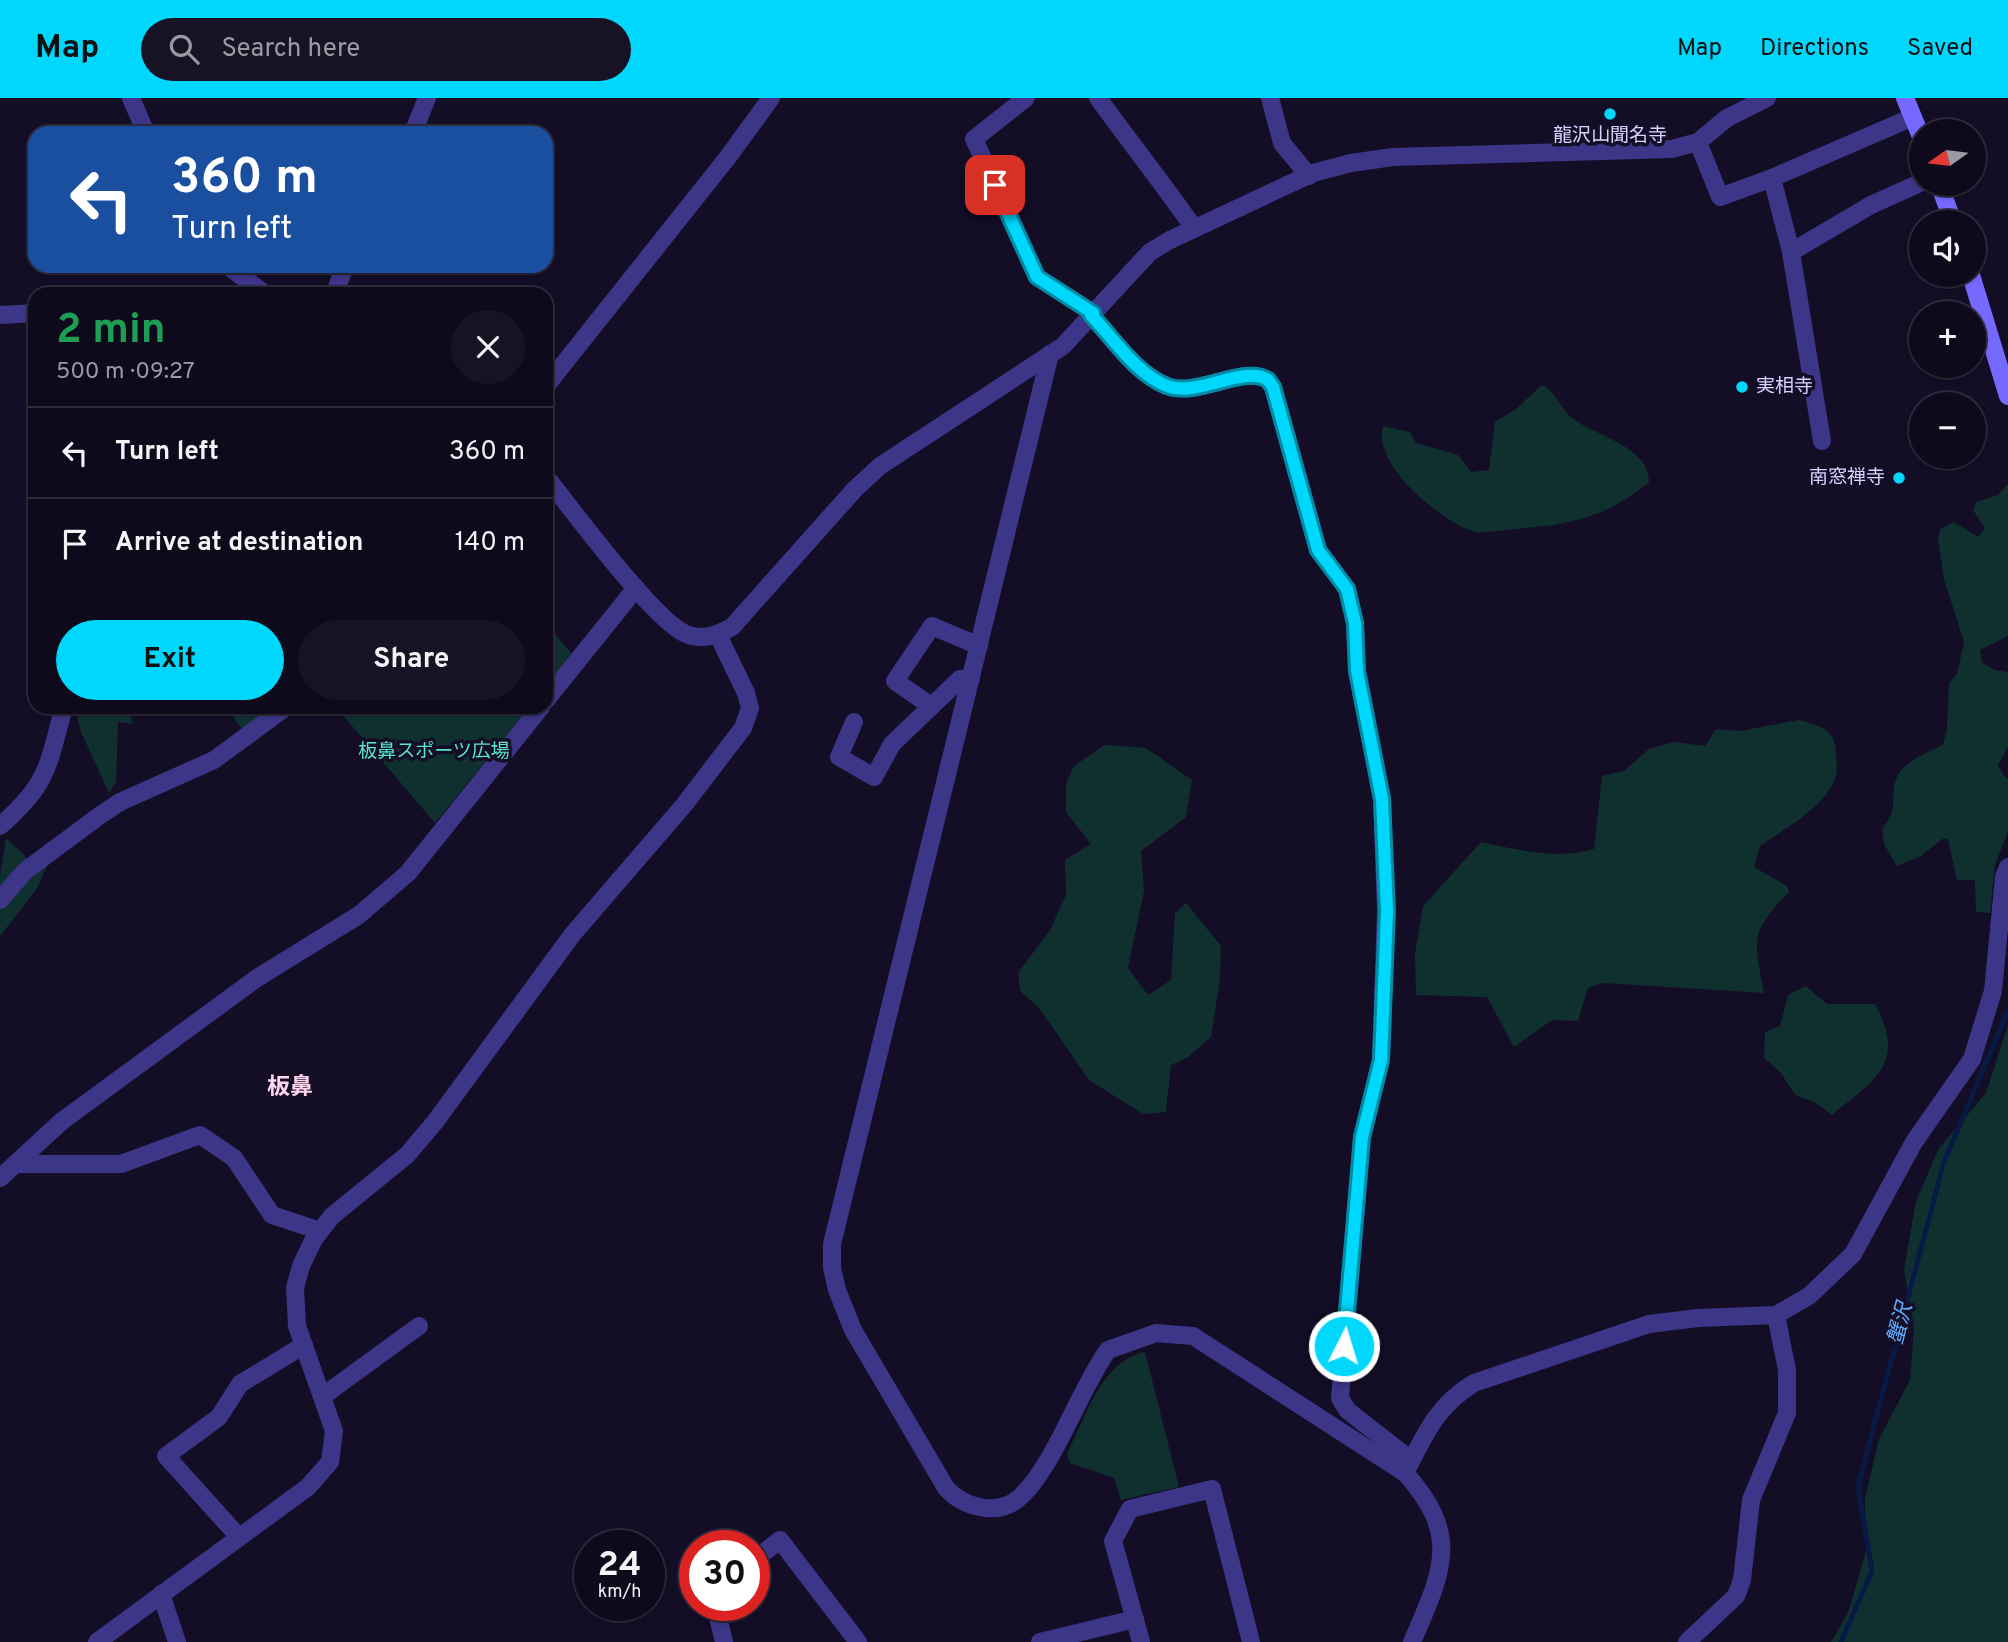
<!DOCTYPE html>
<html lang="en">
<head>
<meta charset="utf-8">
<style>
  :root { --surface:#0e0a1c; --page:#171325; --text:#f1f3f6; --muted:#9b9aa3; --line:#2e2b3b; --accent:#00d7fd }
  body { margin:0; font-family:Overpass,"Noto Sans JP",sans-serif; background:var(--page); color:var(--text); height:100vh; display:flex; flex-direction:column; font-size:26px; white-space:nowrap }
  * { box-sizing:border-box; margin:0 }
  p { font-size:23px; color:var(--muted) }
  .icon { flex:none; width:38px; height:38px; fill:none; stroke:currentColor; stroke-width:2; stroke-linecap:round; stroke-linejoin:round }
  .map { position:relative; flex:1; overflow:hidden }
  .details { position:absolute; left:28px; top:189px; width:525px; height:427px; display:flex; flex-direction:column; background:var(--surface); border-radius:21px; box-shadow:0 2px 5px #0004,0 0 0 2px var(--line) }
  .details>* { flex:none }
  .top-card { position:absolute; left:28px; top:28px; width:525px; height:147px; border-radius:21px; box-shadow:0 2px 5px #0004,0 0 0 2px var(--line); background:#1a4fa0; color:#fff; overflow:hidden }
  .needle { width:46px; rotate:256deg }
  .fabs { position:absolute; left:1909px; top:21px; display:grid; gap:14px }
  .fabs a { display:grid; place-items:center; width:77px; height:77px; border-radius:50%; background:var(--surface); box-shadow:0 2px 5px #0004,0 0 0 2px var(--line); font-size:35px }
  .speed { position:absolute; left:574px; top:1432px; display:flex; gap:14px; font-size:35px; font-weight:700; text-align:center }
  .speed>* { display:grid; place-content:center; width:91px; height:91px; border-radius:50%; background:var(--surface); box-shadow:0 2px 5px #0004,0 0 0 2px var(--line); line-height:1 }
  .speed small { font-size:18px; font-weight:400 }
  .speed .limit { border:10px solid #d22; background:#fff; color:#111 }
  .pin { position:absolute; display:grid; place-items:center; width:60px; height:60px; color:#fff; margin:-30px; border-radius:14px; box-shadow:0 4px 10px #0006 }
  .me { position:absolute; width:77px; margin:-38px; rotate:5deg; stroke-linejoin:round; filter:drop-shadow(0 0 5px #0008) }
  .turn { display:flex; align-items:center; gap:24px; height:147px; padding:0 28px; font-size:32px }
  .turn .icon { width:91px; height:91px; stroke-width:2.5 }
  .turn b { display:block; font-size:49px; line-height:60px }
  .round { display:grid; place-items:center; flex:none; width:74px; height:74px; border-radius:37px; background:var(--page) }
  .head { display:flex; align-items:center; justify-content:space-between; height:119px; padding:0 28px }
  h1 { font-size:42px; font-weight:700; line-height:52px; color:#1e9e55 }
  .button { display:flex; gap:14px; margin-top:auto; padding:14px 28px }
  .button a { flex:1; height:80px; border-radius:42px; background:var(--accent); color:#111; font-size:28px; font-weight:700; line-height:80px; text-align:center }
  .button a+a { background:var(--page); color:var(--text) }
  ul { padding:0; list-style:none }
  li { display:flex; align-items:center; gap:21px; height:91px; padding:0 28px; border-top:2px solid var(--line) }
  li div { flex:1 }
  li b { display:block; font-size:26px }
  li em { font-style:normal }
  header { display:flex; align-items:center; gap:42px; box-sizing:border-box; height:98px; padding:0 35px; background:var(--accent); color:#111 }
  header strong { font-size:33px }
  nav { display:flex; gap:38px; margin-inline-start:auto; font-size:24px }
  .search { width:490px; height:63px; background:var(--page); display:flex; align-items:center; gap:18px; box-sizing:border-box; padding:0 24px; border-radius:38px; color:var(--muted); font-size:26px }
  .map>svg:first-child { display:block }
  .green { fill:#103030 }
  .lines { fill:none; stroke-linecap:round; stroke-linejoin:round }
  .stream { stroke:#071a46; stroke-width:5 }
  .minor { stroke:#3d3688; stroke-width:18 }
  .tertiary { stroke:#3d3688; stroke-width:18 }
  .secondary { stroke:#7569ff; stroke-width:18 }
  .route-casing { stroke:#008ca4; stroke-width:18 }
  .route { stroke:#00d7fd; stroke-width:12 }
  .poi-dot { fill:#00d7fd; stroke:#130d26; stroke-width:2.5 }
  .labels { text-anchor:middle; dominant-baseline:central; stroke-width:7; stroke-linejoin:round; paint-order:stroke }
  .poi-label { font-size:19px; fill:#dad2ff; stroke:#130d26 }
  .park-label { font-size:19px; fill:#57e7ca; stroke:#130d26 }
  .water-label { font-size:21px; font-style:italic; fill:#60adff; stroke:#130d26 }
  .quarter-label { font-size:23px; font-weight:bold; fill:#ffd4ed; stroke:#130d26 }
</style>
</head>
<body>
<header>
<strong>Map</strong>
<div class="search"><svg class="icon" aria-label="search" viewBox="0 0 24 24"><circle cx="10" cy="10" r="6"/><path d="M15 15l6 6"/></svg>Search here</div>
<nav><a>Map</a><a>Directions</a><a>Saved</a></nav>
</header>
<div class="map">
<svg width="2008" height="1544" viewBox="0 0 2008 1544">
  <rect width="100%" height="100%" fill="#130d26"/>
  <g class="green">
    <path d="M1542,287C1557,295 1559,308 1571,319C1592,337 1650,348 1649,384C1606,420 1568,427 1514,431C1503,432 1488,435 1476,434C1456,431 1410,394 1399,377C1389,362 1378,347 1383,328L1410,334L1416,345L1458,357L1471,374L1489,372L1495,324L1516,311Z"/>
    <path d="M2008,386V538L1980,552L1982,565L1995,572L2008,574V648L1998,667L2003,677L2008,681V734L1995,766L1990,815L1976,814L1975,782H1957L1948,741H1942L1921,758L1897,768L1884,746L1882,731C1901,708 1888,699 1897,679C1905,662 1928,655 1943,647L1947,631L1949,585L1957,576L1964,544L1944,481L1938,441L1940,431L1954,424L1978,439L1985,430L1973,412L1976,404L1998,397Z"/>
    <path d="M546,526L572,556L546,589Z"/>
    <path d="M128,609L133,626L118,624L116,684L109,695L81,634L75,609Z"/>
    <path d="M227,609H273L242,632Z"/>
    <path d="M336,609H530L435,725Z"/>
    <path d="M1799,622C1819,627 1836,631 1836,655C1836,662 1838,670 1836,677C1830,706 1783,732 1760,748L1754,769L1787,788L1789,794C1749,835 1754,840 1764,895L1603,885L1588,890L1578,923L1552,922L1514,949L1487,899L1416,897L1415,856L1423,808L1481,744C1517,752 1559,762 1594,751L1602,678L1624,673L1649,651L1674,644L1705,648L1716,631L1740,633Z"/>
    <path d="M1105,647L1146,650L1192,682L1186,719L1141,753L1144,793L1128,870L1148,897L1171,882L1175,815L1186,805L1221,848L1220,881L1211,939L1188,959L1171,967L1166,1014L1143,1016L1089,982L1040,911L1020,893L1018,875L1050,832L1066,797L1065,762L1091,746L1066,714V685L1074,668Z"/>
    <path d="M6,740L25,758L32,776L48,766L36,792L0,838V778Z"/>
    <path d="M1806,888L1827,906H1875C1907,965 1875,981 1832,1017L1814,1004L1795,997L1781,975L1764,960L1765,934L1780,928L1788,897Z"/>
    <path d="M2008,927V1544H1831L1848,1515L1866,1453L1865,1401L1879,1341L1910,1282L1914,1230L1904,1172L1916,1103L1939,1050L1986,995Z"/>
    <path d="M1145,1254L1179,1389L1121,1402L1114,1380L1070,1365L1067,1356C1086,1319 1101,1263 1145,1254Z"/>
  </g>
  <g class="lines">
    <path class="stream" d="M1841,1544L1872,1473L1858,1388L1944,1064L2008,913"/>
    <g class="minor">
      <path d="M1026,0L974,41L1037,179L1093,215"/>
      <path d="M1098,0C1130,44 1163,86 1194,130"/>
      <path d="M1270,0L1282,45L1309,78"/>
      <path d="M413,35L427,0"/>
      <path d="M1698,44L1720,99L1772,80L1791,154L1822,343"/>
      <path d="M1772,80L1913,19"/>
      <path d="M1791,154L1871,107L1922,84"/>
      <path d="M340,196L337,189L345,168"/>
      <path d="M0,217L35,215"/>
      <path d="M1091,217C1113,241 1136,276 1167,288C1196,300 1245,266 1268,282L1273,289L1318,452L1347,491L1355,525L1357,573L1382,701L1386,813L1381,962L1362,1039L1340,1300L1347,1312L1411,1362"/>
      <path d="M1050,256L832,1146V1170L837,1192L853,1232L946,1390C963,1409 997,1419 1019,1400C1053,1371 1079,1292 1108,1252L1156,1235L1193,1238L1405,1375C1462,1438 1442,1474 1412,1544"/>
      <path d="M546,288L728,59L771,0"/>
      <path d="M546,379C572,411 654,523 686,536C703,543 717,537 732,529L855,391L880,368L1063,248L1150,154L1170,142L1313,75L1351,65L1393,59L1672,51L1698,44L1727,20L1767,0"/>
      <path d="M931,608L895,583L932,528L979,548"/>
      <path d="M854,624L839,659L874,679L892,646L960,581H971"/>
      <path d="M0,728C50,684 47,669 64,609"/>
      <path d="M0,802L25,773L99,718L120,704L214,662L286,609"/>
      <path d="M15,1066H121L200,1037L234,1060L272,1117L320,1133"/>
      <path d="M323,1298L419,1228"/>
      <path d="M239,1439L166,1358L219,1319L240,1286L304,1247"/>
      <path d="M754,1462L780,1442L858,1544"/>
      <path d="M161,1496L177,1544"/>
      <path d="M715,1507L724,1544"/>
      <path d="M97,1544L308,1389L330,1364L334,1333L297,1228L295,1190L301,1168L314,1141L332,1118L407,1057L435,1024L572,837L684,707L743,630L750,610L746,595L718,537"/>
      <path d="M1040,1544L1135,1521"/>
      <path d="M1141,1544L1113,1443L1130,1411L1212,1391L1251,1544"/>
      <path d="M1687,1544L1736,1498L1742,1482L1751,1402L1787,1315V1272L1776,1217"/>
    </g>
    <g class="tertiary">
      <path d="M131,0L146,35"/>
      <path d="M228,168L265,196"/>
      <path d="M546,602L636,490"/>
      <path d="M0,1080L62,1023L257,880L359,817L408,775L541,609"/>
      <path d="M1405,1375C1425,1337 1436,1308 1474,1285L1649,1226L1698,1220L1776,1217L1809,1198L1853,1156L1914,1044L1972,961L1993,893L2004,779L2008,769"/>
    </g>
    <g class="secondary">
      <path d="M1905,0L1922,41"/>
      <path d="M1939,86L1953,124"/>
      <path d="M1971,177L2008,298"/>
    </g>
  </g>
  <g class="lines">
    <defs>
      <path id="route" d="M995,87L1037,179L1093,215L1091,217C1113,240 1136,276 1167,288C1196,300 1245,266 1268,282L1273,289L1318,452L1347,491L1355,525L1357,573L1382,701L1387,813L1381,962L1362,1039L1344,1248"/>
    </defs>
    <use href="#route" class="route-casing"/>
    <use href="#route" class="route"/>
  </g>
  <g class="poi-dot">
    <circle cx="1610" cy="16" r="7"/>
    <circle cx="1742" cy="289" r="7"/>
    <circle cx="1899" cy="380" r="7"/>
  </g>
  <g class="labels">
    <g class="poi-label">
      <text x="1610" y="38">龍沢山聞名寺</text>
      <text x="1756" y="289" text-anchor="start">実相寺</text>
      <text x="1885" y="380" text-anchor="end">南窓禅寺</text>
    </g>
    <g class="park-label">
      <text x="434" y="654">板鼻スポーツ広場</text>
    </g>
    <g class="water-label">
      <text transform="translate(1901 1226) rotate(-75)">蟹沢</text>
    </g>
    <g class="quarter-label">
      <text x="290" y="990">板鼻</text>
    </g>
  </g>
</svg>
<div class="fabs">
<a><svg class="needle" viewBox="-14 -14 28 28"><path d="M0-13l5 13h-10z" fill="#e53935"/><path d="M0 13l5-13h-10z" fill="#9b9aa3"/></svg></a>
<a><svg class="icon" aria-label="sound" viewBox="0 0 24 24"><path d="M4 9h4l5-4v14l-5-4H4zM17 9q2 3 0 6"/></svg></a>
<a>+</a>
<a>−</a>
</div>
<div class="speed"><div>24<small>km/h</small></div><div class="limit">30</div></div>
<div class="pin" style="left:995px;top:87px;background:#d93025"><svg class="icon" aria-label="arrive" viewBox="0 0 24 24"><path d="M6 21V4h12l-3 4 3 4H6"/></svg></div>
<svg class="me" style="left:1344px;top:1248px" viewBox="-20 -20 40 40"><circle r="17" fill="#00d7fd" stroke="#fff" stroke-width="3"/><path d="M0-11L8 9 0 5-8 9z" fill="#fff"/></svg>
<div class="top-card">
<div class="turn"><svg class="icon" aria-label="left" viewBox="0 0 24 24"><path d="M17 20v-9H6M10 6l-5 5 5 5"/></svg><div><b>360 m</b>Turn left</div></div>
</div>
<section class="details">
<div class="head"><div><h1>2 min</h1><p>500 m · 09:27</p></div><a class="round"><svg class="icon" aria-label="close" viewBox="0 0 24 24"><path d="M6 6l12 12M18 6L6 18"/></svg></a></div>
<ul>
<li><svg class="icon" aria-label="left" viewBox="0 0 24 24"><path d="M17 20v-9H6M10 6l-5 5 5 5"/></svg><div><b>Turn left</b></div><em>360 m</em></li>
<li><svg class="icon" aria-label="arrive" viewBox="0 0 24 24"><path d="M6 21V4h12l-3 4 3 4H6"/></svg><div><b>Arrive at destination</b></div><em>140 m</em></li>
</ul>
<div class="button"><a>Exit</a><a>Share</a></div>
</section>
</div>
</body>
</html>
